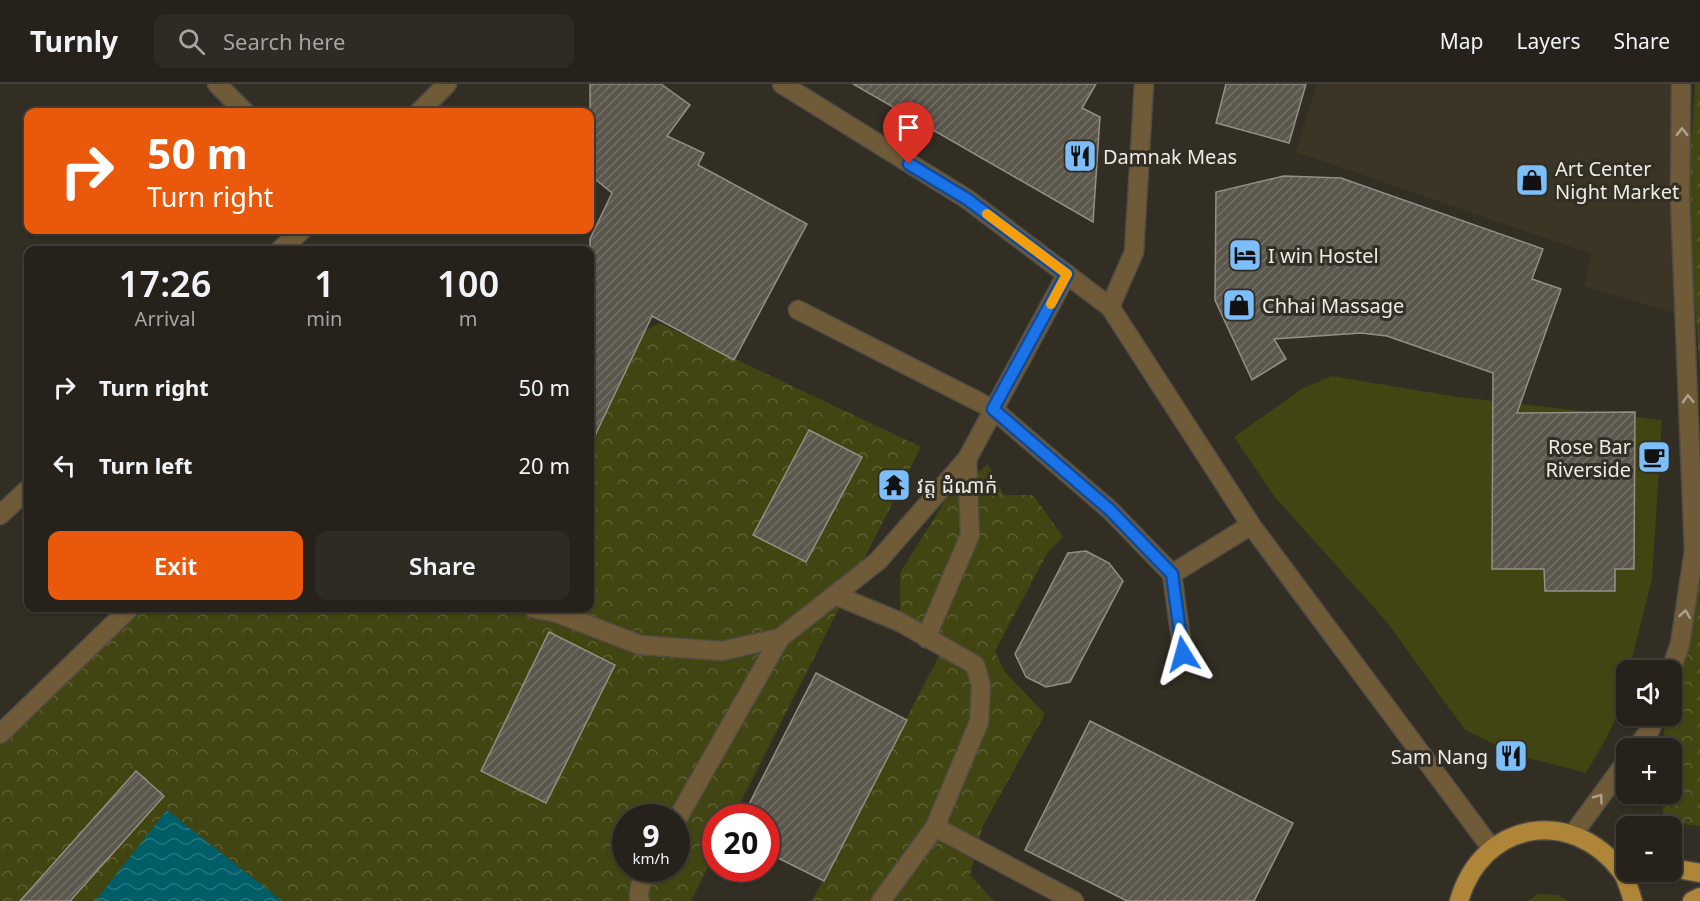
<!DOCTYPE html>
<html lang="en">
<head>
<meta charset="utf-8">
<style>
  :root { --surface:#26221b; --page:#2e2a24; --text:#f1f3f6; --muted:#a4a4a3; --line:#423f3a; --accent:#ea580c }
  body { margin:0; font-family:Georgia,"Noto Sans Khmer",serif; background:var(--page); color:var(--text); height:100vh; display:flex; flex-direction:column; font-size:22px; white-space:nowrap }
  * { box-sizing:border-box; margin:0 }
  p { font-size:20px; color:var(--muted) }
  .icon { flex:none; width:33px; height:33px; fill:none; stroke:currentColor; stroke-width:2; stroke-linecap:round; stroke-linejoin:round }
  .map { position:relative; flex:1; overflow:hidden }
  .side { position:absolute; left:24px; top:162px; width:570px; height:366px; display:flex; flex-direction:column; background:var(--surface); border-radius:12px; box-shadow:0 2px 4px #0004,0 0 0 2px var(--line) }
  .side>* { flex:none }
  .guide { position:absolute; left:24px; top:24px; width:570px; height:126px; border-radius:12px; box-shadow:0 2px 4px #0004,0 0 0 2px var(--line); background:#ea580c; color:#fff; overflow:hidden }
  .fabs { position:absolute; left:1616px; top:576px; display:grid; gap:12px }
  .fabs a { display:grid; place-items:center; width:66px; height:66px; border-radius:12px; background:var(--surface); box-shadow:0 2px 4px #0004,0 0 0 2px var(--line); font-size:30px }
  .speed { position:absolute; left:612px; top:720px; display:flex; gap:12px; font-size:30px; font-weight:700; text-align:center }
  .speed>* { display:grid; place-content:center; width:78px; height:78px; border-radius:50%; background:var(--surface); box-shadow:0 2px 4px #0004,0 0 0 2px var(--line); line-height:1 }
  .speed small { font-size:15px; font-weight:400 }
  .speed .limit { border:9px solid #d22; background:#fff; color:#111 }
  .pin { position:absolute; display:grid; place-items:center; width:51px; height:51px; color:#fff; margin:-62px -26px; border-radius:50% 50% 50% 0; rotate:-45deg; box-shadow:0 0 6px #0007 }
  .pin .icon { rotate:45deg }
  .me { position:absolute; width:66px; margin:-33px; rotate:352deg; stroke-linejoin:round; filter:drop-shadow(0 0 4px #0008) }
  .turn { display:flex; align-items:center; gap:21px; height:126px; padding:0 24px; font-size:27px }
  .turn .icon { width:78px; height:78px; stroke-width:2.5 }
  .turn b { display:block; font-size:42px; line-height:51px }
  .eta { display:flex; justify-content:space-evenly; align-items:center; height:102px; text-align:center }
  .eta b { font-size:36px; font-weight:600; line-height:42px }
  .button { display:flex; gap:12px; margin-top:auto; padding:12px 24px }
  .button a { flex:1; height:69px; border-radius:12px; background:var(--accent); color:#fff; font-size:24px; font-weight:600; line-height:69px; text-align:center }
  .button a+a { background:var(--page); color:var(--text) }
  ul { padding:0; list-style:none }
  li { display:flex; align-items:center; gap:18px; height:78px; padding:0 24px }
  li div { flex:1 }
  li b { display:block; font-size:22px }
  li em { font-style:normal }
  header { display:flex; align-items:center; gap:36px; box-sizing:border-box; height:84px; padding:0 30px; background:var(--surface); border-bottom:2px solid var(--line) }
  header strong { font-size:28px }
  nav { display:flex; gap:33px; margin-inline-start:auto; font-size:21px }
  .search { width:420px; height:54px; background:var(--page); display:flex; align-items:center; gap:15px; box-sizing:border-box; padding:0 21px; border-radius:12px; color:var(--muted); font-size:22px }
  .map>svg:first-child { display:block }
  .built { fill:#3c3525 }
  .green { fill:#404511 }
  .park { fill:url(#park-crowns); fill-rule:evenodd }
  .water { fill:url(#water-waves) }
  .building { fill:url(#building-hatch); stroke:#948f84; stroke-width:1.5 }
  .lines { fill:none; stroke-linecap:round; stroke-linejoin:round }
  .minor-casing { stroke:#504c43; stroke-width:21 }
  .major-casing { stroke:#504c43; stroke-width:21 }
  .minor { stroke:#705b38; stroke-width:18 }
  .major { stroke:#af8637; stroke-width:18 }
  .oneway { stroke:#afa38e }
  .route-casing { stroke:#114b97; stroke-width:15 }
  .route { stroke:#1a73e8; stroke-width:10 }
  .slow { stroke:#f59e0b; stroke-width:10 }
  .labels { text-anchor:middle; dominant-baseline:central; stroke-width:6; stroke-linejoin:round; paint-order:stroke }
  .poi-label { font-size:20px; fill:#eeebe5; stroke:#322e24; text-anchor:start }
</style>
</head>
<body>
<header>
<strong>Turnly</strong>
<div class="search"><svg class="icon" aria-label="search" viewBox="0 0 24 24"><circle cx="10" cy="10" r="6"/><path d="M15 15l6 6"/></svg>Search here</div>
<nav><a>Map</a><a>Layers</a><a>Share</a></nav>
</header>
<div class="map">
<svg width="1700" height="817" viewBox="0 0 1700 817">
  <defs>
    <pattern id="park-crowns" width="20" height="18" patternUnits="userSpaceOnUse" patternTransform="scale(1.5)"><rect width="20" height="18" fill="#404511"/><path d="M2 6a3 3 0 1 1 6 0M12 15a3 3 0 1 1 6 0" fill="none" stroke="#5c6034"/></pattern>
    <pattern id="water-waves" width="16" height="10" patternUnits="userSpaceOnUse" patternTransform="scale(1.5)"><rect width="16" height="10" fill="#005e68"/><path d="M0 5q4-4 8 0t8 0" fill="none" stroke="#26757d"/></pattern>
    <pattern id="building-hatch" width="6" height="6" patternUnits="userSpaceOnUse" patternTransform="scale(1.5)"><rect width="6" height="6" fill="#5c574d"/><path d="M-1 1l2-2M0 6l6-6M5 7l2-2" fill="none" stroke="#746f66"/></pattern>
  </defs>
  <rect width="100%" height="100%" fill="#322e24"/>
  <path class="built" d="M1317,0H1691L1683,232L1585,202L1591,170L1296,68Z"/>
  <g class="green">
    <path d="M1332,292L1458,313L1662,336L1652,496L1629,586H1626C1626,625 1605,657 1586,689L1514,670L1465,646L1386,537L1274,412L1234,353L1303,304Z"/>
    <path d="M1538,810L1558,811L1568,817H1528Z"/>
  </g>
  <g class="park">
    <path d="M1695,0H1700V286L1687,124Z"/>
    <path d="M659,239L921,363L733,733L716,734L715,769L691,817H0V655L130,524H590V279ZM626,734H676V784H626Z"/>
    <path d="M988,380L1004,411H1033L1063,453L1048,468L995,567L1005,588L1045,630L982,744L970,791L994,817H812L943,564L900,534V489L946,415Z"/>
    <path d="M1700,413V742L1663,738V710H1671V664H1663L1665,632H1671V593Z"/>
  </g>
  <path class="water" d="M167,726L282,817H95Z"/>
  <g class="building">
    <path d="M590,0H661L690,21L667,52L704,69L698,81L807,140L734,276L652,232L590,362V155L612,109L590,91Z"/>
    <path d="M853,0H1096L1082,24L1100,33L1093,138Z"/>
    <path d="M1226,0H1306L1289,59L1216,39Z"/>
    <path d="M1284,92L1341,94L1543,165L1532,195L1561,205L1517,329L1635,328L1634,485H1615V507H1545L1544,485H1492L1493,289L1387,252L1361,249L1274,255L1286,275L1252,296L1215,216L1216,108Z"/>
    <path d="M809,346L862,373L806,478L753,451Z"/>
    <path d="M1086,467L1109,479L1123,497L1070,598L1046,603L1026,593L1015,570L1068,469Z"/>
    <path d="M549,548L615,581L546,719L481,687Z"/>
    <path d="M816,589L907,636L824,797L766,768V734H742Z"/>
    <path d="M1090,637L1293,739L1254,817H1127L1025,766Z"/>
    <path d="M136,687L164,712L70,817H20Z"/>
  </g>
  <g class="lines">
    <defs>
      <g id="minor">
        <path d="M217,0L245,28"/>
        <path d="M782,0L967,115L1110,223L1251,441L1492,765"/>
        <path d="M419,28L447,0"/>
        <path d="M280,166L302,146"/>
        <path d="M1110,223L1134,168L1144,0"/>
        <path d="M798,226L993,325L1110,426L1172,490L1251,441"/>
        <path d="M0,431L28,405"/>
        <path d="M1172,490L1183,570"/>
        <path d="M835,511L900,538L975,581L981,601L979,638L935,743L881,817"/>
        <path d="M533,524L557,529L640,561L722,567L780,554L878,477L967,375L1067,190"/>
        <path d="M926,554L970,451L967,375"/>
        <path d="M1671,586L1680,560L1694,467L1680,115L1681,0"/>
        <path d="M0,650L130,524"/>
        <path d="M1636,664L1650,646L1655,632"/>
        <path d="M676,737L780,554"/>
        <path d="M935,743L1074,817"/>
        <path d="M1573,750L1626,678"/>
        <path d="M640,817C636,805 644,794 650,784"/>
      </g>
      <g id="major">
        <path d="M1671,784L1700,789"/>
        <path d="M1459,817C1482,737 1571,722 1621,787C1627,795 1630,808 1633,817"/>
        <path d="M1692,817L1700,813"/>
      </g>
    </defs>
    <use href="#minor" class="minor-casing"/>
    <use href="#major" class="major-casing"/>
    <use href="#minor" class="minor"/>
    <use href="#major" class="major"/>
  </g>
  <defs><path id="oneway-chevron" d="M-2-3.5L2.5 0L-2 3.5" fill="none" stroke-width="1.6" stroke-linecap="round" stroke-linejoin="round" transform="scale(1.5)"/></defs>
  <g class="oneway">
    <use href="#oneway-chevron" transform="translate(1682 48) rotate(-91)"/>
    <use href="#oneway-chevron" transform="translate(1688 315) rotate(-92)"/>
    <use href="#oneway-chevron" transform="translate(1685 530) rotate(-81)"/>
    <use href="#oneway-chevron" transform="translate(1599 714) rotate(-54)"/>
  </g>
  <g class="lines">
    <defs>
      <path id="route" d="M909,80L967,115L1067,190L993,325L1110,426L1172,490L1183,570"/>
    </defs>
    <use href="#route" class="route-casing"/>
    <use href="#route" class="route"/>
    <path class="slow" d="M987,130L1067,190L1051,220"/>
  </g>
  <defs>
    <symbol id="restaurant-square" viewBox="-11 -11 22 22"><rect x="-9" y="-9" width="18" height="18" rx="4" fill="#7cbef9" stroke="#322e24"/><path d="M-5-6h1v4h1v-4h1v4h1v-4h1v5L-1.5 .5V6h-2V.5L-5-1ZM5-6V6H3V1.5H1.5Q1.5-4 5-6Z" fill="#111"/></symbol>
    <symbol id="shop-square" viewBox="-11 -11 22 22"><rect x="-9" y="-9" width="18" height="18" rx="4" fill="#7cbef9" stroke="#322e24"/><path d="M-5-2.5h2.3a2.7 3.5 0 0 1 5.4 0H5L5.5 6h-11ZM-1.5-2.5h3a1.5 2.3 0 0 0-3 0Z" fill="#111"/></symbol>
    <symbol id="hotel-square" viewBox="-11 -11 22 22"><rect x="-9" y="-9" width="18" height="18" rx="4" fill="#7cbef9" stroke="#322e24"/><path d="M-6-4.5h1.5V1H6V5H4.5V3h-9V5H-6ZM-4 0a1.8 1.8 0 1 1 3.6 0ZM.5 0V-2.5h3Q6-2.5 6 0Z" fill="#111"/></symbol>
    <symbol id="cafe-square" viewBox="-11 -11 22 22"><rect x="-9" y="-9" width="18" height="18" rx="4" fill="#7cbef9" stroke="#322e24"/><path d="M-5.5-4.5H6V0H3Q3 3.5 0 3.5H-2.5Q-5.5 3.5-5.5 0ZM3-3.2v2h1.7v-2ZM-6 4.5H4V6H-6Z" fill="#111"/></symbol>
    <symbol id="temple-square" viewBox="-11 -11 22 22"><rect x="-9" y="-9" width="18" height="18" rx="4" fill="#7cbef9" stroke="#322e24"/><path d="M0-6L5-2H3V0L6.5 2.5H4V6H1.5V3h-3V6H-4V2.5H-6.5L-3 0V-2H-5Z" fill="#111"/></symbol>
  </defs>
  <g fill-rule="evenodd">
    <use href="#restaurant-square" x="1061" y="53" width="38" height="38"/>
    <use href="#shop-square" x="1513" y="77" width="38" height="38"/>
    <use href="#hotel-square" x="1226" y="152" width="38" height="38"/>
    <use href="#shop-square" x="1220" y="202" width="38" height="38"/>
    <use href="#cafe-square" x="1635" y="354" width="38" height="38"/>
    <use href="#temple-square" x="875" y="382" width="38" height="38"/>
    <use href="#restaurant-square" x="1492" y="653" width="38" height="38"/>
  </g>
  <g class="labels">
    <g class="poi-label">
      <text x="1103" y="72">Damnak Meas</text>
      <text x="1555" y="84">Art Center<tspan x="1555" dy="23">Night Market</tspan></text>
      <text x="1268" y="171">I win Hostel</text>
      <text x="1262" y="221">Chhai Massage</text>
      <text x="1631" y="362" text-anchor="end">Rose Bar<tspan x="1631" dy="23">Riverside</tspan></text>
      <text x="917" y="401">វត្ត ដំំណាក់</text>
      <text x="1488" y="672" text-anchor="end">Sam Nang</text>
    </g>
  </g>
</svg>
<div class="fabs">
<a><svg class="icon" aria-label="sound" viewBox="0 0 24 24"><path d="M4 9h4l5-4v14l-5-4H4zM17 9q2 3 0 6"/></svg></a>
<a>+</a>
<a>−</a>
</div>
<div class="speed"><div>9<small>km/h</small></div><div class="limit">20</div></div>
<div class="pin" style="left:909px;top:80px;background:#d93025"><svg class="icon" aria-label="arrive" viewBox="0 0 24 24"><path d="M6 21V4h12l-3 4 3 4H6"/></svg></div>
<svg class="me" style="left:1183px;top:570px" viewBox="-20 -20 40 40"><path d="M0-17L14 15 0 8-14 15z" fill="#1a73e8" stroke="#fff" stroke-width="4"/></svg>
<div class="guide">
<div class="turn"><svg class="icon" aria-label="right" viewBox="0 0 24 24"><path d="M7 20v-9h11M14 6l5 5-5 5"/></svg><div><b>50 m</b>Turn right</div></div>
</div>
<section class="side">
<div class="eta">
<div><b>17:26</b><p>Arrival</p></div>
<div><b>1</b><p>min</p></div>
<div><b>100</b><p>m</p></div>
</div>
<ul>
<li><svg class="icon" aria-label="right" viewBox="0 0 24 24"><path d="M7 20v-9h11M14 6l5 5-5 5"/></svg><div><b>Turn right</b></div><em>50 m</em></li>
<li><svg class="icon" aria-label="left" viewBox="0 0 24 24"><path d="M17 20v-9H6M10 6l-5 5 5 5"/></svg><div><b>Turn left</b></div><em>20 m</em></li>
</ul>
<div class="button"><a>Exit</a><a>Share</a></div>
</section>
</div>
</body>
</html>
